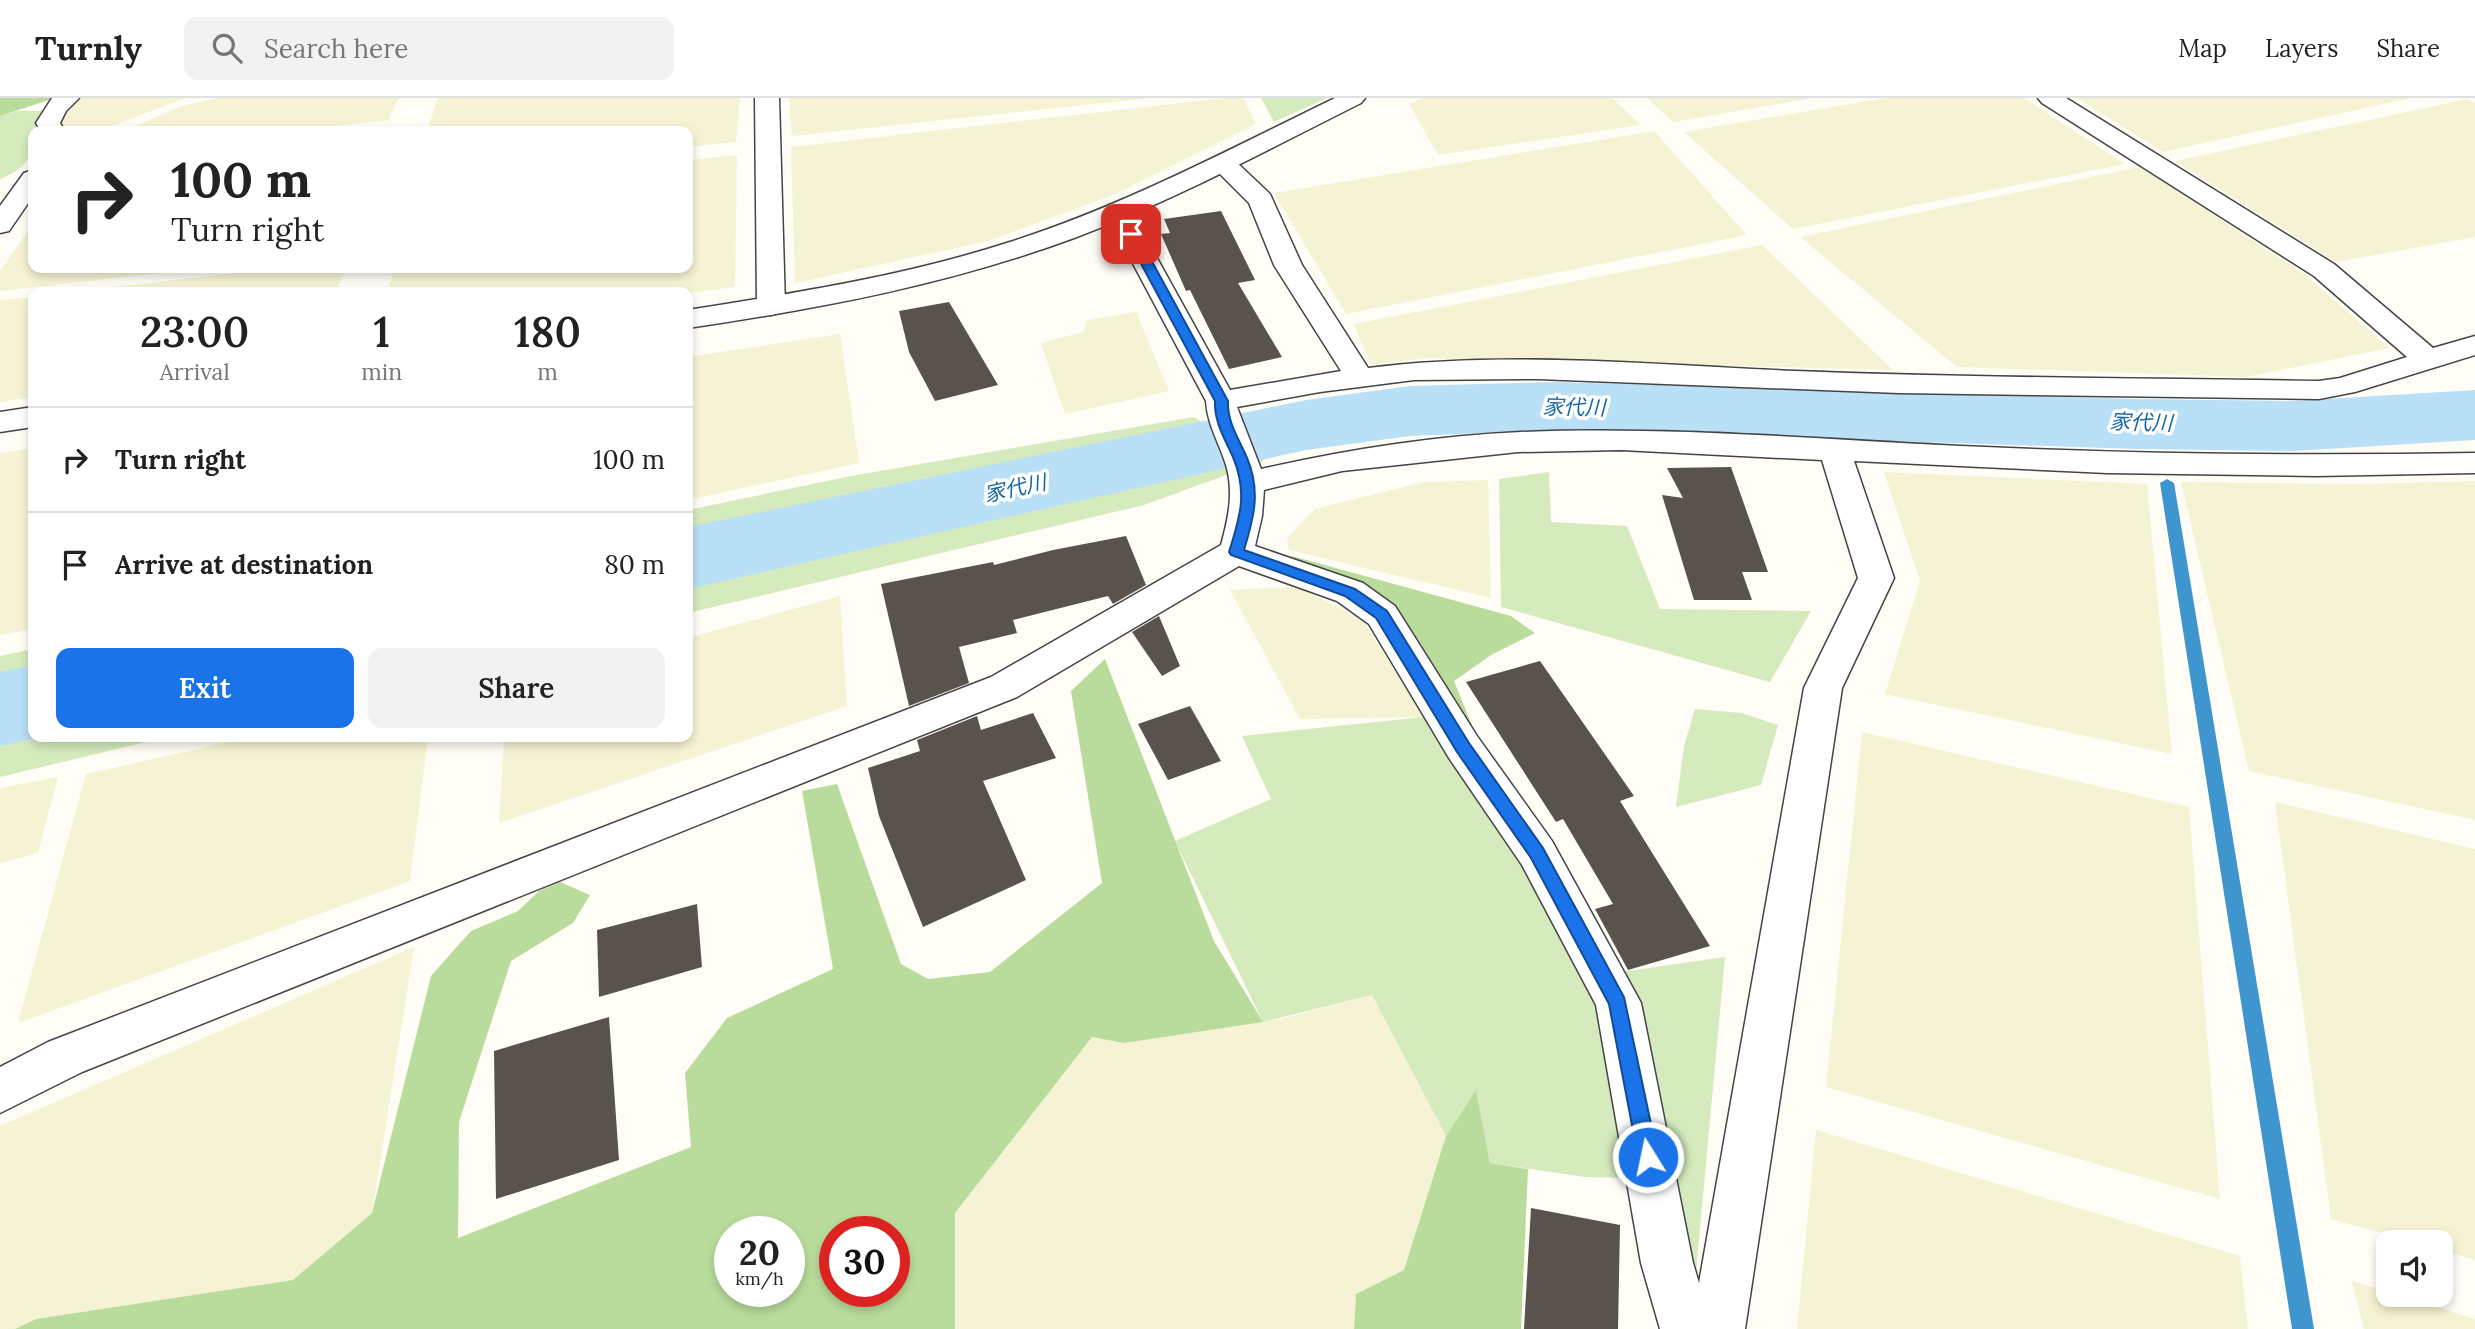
<!DOCTYPE html>
<html lang="en">
<head>
<meta charset="utf-8">
<style>
  :root { --surface:#fff; --page:#f2f2f2; --text:#222; --muted:#767676; --line:#e0e0e0; --accent:#1a73e8 }
  body { margin:0; font-family:Lora,"Noto Sans JP",serif; background:var(--page); color:var(--text); height:100vh; display:flex; flex-direction:column; font-size:26px; white-space:nowrap }
  * { box-sizing:border-box; margin:0 }
  p { font-size:23px; color:var(--muted) }
  .icon { flex:none; width:38px; height:38px; fill:none; stroke:currentColor; stroke-width:2; stroke-linecap:round; stroke-linejoin:round }
  .map { position:relative; flex:1; overflow:hidden }
  .drawer { position:absolute; left:28px; top:189px; width:665px; height:455px; display:flex; flex-direction:column; background:var(--surface); border-radius:14px; box-shadow:0 4px 10px #0003 }
  .drawer>* { flex:none }
  .hud { position:absolute; left:28px; top:28px; width:665px; height:147px; border-radius:14px; box-shadow:0 4px 10px #0003; background:#fff; color:var(--text); overflow:hidden }
  .buttons { position:absolute; left:2376px; top:1132px; display:grid; gap:14px }
  .buttons a { display:grid; place-items:center; width:77px; height:77px; border-radius:14px; background:var(--surface); box-shadow:0 4px 10px #0003; font-size:35px }
  .speed { position:absolute; left:714px; top:1118px; display:flex; gap:14px; font-size:35px; font-weight:700; text-align:center }
  .speed>* { display:grid; place-content:center; width:91px; height:91px; border-radius:50%; background:var(--surface); box-shadow:0 4px 10px #0003; line-height:1 }
  .speed small { font-size:18px; font-weight:400 }
  .speed .limit { border:10px solid #d22; background:#fff; color:#111 }
  .pin { position:absolute; display:grid; place-items:center; width:60px; height:60px; color:#fff; margin:-30px; border-radius:14px; box-shadow:0 4px 10px #0006 }
  .me { position:absolute; width:77px; margin:-38px; rotate:350deg; stroke-linejoin:round; filter:drop-shadow(0 0 5px #0008) }
  .turn { display:flex; align-items:center; gap:24px; height:147px; padding:0 28px; font-size:32px }
  .turn .icon { width:91px; height:91px; stroke-width:2.5 }
  .turn b { display:block; font-size:49px; line-height:60px }
  .eta { display:flex; justify-content:space-evenly; align-items:center; height:119px; text-align:center }
  .eta b { font-size:42px; font-weight:600; line-height:49px }
  .button { display:flex; gap:14px; margin-top:auto; padding:14px 28px }
  .button a { flex:1; height:80px; border-radius:14px; background:var(--accent); color:#fff; font-size:28px; font-weight:600; line-height:80px; text-align:center }
  .button a+a { background:var(--page); color:var(--text) }
  ul { padding:0; list-style:none }
  li { display:flex; align-items:center; gap:21px; height:105px; padding:0 28px; border-top:2px solid var(--line) }
  li div { flex:1 }
  li b { display:block; font-size:26px }
  li em { font-style:normal }
  header { display:flex; align-items:center; gap:42px; box-sizing:border-box; height:98px; padding:0 35px; background:var(--surface); border-bottom:2px solid var(--line) }
  header strong { font-size:33px }
  nav { display:flex; gap:38px; margin-inline-start:auto; font-size:24px }
  .search { width:490px; height:63px; background:var(--page); display:flex; align-items:center; gap:18px; box-sizing:border-box; padding:0 24px; border-radius:14px; color:var(--muted); font-size:26px }
  .map>svg:first-child { display:block }
  .farmland { fill:#f6f3d4 }
  .green { fill:#d5ebbd }
  .forest { fill:#b9dc9c; fill-rule:evenodd }
  .lines { fill:none; stroke-linecap:round; stroke-linejoin:round }
  .stream { fill:#3f96cf; fill-rule:evenodd }
  .river { fill:#b9e0f7; fill-rule:evenodd }
  .building { fill:#5a524d }
  .minor-casing { stroke:#444; stroke-width:3 }
  .tertiary-casing { stroke:#444; stroke-width:3 }
  .minor { fill:#fff; fill-rule:evenodd }
  .tertiary { fill:#fff; fill-rule:evenodd }
  .route { fill:#1a73e8; stroke:#114b97; stroke-width:2 }
  .labels { text-anchor:middle; dominant-baseline:central; stroke-width:7; stroke-linejoin:round; paint-order:stroke }
  .water-label { font-size:21px; font-style:italic; fill:#1768a6; stroke:#fff }
</style>
</head>
<body>
<header>
<strong>Turnly</strong>
<div class="search"><svg class="icon" aria-label="search" viewBox="0 0 24 24"><circle cx="10" cy="10" r="6"/><path d="M15 15l6 6"/></svg>Search here</div>
<nav><a>Map</a><a>Layers</a><a>Share</a></nav>
</header>
<div class="map">
<svg width="2475" height="1231" viewBox="0 0 2475 1231">
  <rect width="100%" height="100%" fill="#fffdf5"/>
  <g class="farmland">
    <path d="M72,0H185L99,33H58L56,9Z"/>
    <path d="M218,0H399L388,22L292,33H124L179,9Z"/>
    <path d="M438,0H740L736,44L688,49V33H427Z"/>
    <path d="M789,0H1150L792,38Z"/>
    <path d="M1225,0H1243L1256,26L1113,97L988,143L795,185L791,49Z"/>
    <path d="M1423,0H1612L1641,27L1438,57L1409,6Z"/>
    <path d="M1647,0H1813L1673,24Z"/>
    <path d="M1886,0H2024L2125,66L1793,131L1684,34Z"/>
    <path d="M2077,0H2411L2163,54Z"/>
    <path d="M2468,1L2475,5V139L2336,164L2175,63Z"/>
    <path d="M1654,33L1747,137L1346,216L1274,95Z"/>
    <path d="M737,57L735,189L688,195L388,194L394,170H688V62Z"/>
    <path d="M2140,69L2304,176L2389,250L2246,279L1957,269L1800,139Z"/>
    <path d="M33,132V170H204L0,193V173L28,133Z"/>
    <path d="M1762,147L1893,272L1428,260L1371,267L1354,226Z"/>
    <path d="M280,170H347L335,194H70Z"/>
    <path d="M33,199V299L0,304V202Z"/>
    <path d="M1136,214L1169,293L1065,316L1041,245L1083,234L1088,222Z"/>
    <path d="M840,236L859,365L688,402V259Z"/>
    <path d="M33,350V531L0,537V355Z"/>
    <path d="M1884,374L2147,386L2172,656L1885,596L1920,483Z"/>
    <path d="M1488,382L1491,500L1289,452L1287,440L1315,411L1424,384Z"/>
    <path d="M2475,383V722L2249,673L2181,384L2361,386Z"/>
    <path d="M1297,489L1362,521L1424,619L1300,621L1230,492Z"/>
    <path d="M840,498L847,608L499,725L504,639H688V540Z"/>
    <path d="M1862,634L2189,709L2220,1101L1826,989Z"/>
    <path d="M251,639H428L410,783L18,925L86,676Z"/>
    <path d="M58,679L38,755L0,765V690Z"/>
    <path d="M2275,704L2475,751V1162L2441,1152V1144H2414L2331,1121Z"/>
    <path d="M414,849L372,1115L293,1182L36,1221L15,1231H0V1028Z"/>
    <path d="M1372,897L1446,1038L1404,1172L1356,1196L1354,1231H955V1115L1092,939L1124,945L1281,921Z"/>
    <path d="M1816,1032L2240,1158L2248,1231H1797Z"/>
    <path d="M2352,1183L2389,1194V1197H2398L2475,1221V1231H2364Z"/>
  </g>
  <g class="green">
    <path d="M1261,0H1327L1274,24Z"/>
    <path d="M17,13H54L45,33H33C33,61 26,70 0,81V18Z"/>
    <path d="M1194,319L1264,363L1144,407L688,515V412L851,378Z"/>
    <path d="M1549,374L1551,424L1627,428L1660,511L1811,513L1770,584L1501,509L1499,381Z"/>
    <path d="M33,551V639H167L0,679V558Z"/>
    <path d="M1695,611L1742,615L1778,627L1761,687L1676,709L1684,648Z"/>
    <path d="M1424,619L1524,761L1591,877L1615,967L1626,1080L1585,1079L1490,1065L1476,993L1446,1038L1372,897L1263,924L1175,743L1271,701L1242,638Z"/>
    <path d="M1725,859L1695,1185L1620,874Z"/>
  </g>
  <g class="forest">
    <path d="M0,0H55L0,18Z"/>
    <path d="M1288,457L1511,518L1535,535L1491,557L1454,583L1480,647L1376,497Z"/>
    <path d="M1105,561L1214,843L1263,924L1124,945L1092,939L955,1115V1231H15L36,1221L293,1182L372,1115L431,878L471,833L518,813L539,793L560,784L590,797L573,825L511,863L459,1024L458,1140L691,1049L685,975L727,920L833,871L802,693L837,686L901,866L928,881L990,874L1102,785L1071,593ZM789,1134V1194H730V1134ZM835,1134H894V1194H835Z"/>
    <path d="M1476,992L1490,1065L1528,1071L1521,1231H1354L1356,1196L1404,1172L1446,1038Z"/>
  </g>
  <g class="lines">
    <g class="stream">
      <path d="M2136,322L2141,323L2158,348L2156,351H2146L2130,326Z"/>
      <path d="M2167,381L2174,385L2314,1231H2292L2160,385Z"/>
    </g>
    <g class="river">
      <path d="M1555,284L2136,301L2293,303L2475,292V342L2293,353L2136,351L1555,332L1410,338L1306,352L688,491V429L1306,302L1410,288Z"/>
      <path d="M33,567V639H41L0,648V574Z"/>
    </g>
  </g>
  <g class="building">
    <path d="M1221,113L1255,182L1238,185L1282,259L1229,271L1190,192L1186,193L1161,136L1170,135L1164,121Z"/>
    <path d="M949,204L998,287L935,303L909,254L899,213Z"/>
    <path d="M1731,369L1768,474H1742L1752,502H1694L1662,397L1683,400L1667,370Z"/>
    <path d="M1126,438L1146,487L1113,506L1108,498L1013,522L1017,535L959,549L969,585L909,608L881,486L993,464L994,467L1053,452Z"/>
    <path d="M1159,518L1180,568L1162,578L1132,534Z"/>
    <path d="M1540,563L1634,698L1620,703L1710,848L1628,872L1595,811L1613,806L1563,721L1556,724L1466,584Z"/>
    <path d="M1190,608L1221,663L1168,682L1138,626Z"/>
    <path d="M1033,615L1056,660L983,683L1026,782L923,829L879,718L868,670L920,653L917,642L977,618L981,632Z"/>
    <path d="M697,806L702,869L599,899L597,832Z"/>
    <path d="M609,919L619,1062L496,1101L494,953Z"/>
    <path d="M1531,1110L1620,1127L1618,1231H1524Z"/>
  </g>
  <g class="lines">
    <defs>
      <g id="minor">
        <path d="M52,0H79L66,13L60,25L65,33H41L36,25Z"/>
        <path d="M755,0H779L785,208L781,214L771,217L761,214L757,208Z"/>
        <path d="M2038,0H2066L2334,166L2433,250L2475,238V257L2355,294L2319,301L1899,295L1538,281L1414,282L1320,294L1237,309L1261,371C1345,352 1433,338 1521,334C1667,328 1815,341 1961,348C2133,356 2303,358 2475,355V375L2316,378L2107,375L1854,363L1894,480L1842,590L1745,1231H1660L1641,1165L1596,907L1522,767L1449,660L1369,526L1337,503L1239,468L1017,599L82,974L0,1015V969L48,944L991,579L1221,447C1229,418 1235,390 1224,361C1217,341 1207,324 1206,303L1105,113L1109,107L1118,105L1127,107L1131,113L1230,292L1341,273L1274,167L1249,105L1214,70L1210,65L1214,60L1223,57L1232,60L1270,96L1302,167L1368,270C1508,252 1656,267 1796,273C1970,280 2145,280 2319,283L2340,280L2407,259L2314,178L2042,5ZM1621,352L1822,362L1858,480L1804,590L1699,1185L1693,1165L1641,905L1552,743L1477,638L1395,508L1363,485L1255,448L1262,418L1264,392L1342,373L1518,354Z"/>
        <path d="M33,72V98L9,133L0,135V108L24,75Z"/>
      </g>
      <g id="tertiary">
        <path d="M1335,0H1365L1361,5C1267,52 1173,103 1074,140C950,186 818,211 688,230V212C796,195 905,178 1010,144C1123,108 1228,52 1335,0Z"/>
        <path d="M33,309V329L0,334V314Z"/>
      </g>
    </defs>
    <use href="#minor" class="minor-casing"/>
    <use href="#tertiary" class="tertiary-casing"/>
    <use href="#minor" class="minor"/>
    <use href="#tertiary" class="tertiary"/>
  </g>
  <path class="route" d="M1127,134L1137,136L1228,303C1227,324 1239,341 1247,360C1261,393 1254,419 1244,452L1355,491L1387,513L1469,645L1543,750L1624,899L1658,1059L1655,1066L1648,1069L1641,1066L1638,1059L1609,906L1531,760L1457,654L1376,520L1345,498L1231,457L1229,454C1240,419 1248,395 1233,359C1225,341 1214,324 1215,303L1125,136Z"/>
  <g class="labels">
    <g class="water-label">
      <text transform="translate(1574 309) rotate(1)">家代川</text>
      <text transform="translate(2141 324) rotate(2)">家代川</text>
      <text transform="translate(1015 390) rotate(-12)">家代川</text>
    </g>
  </g>
</svg>
<div class="buttons">
<a><svg class="icon" aria-label="sound" viewBox="0 0 24 24"><path d="M4 9h4l5-4v14l-5-4H4zM17 9q2 3 0 6"/></svg></a>
</div>
<div class="speed"><div>20<small>km/h</small></div><div class="limit">30</div></div>
<div class="pin" style="left:1131px;top:136px;background:#d93025"><svg class="icon" aria-label="arrive" viewBox="0 0 24 24"><path d="M6 21V4h12l-3 4 3 4H6"/></svg></div>
<svg class="me" style="left:1648px;top:1059px" viewBox="-20 -20 40 40"><circle r="17" fill="#1a73e8" stroke="#fff" stroke-width="3"/><path d="M0-11L8 9 0 5-8 9z" fill="#fff"/></svg>
<div class="hud">
<div class="turn"><svg class="icon" aria-label="right" viewBox="0 0 24 24"><path d="M7 20v-9h11M14 6l5 5-5 5"/></svg><div><b>100 m</b>Turn right</div></div>
</div>
<section class="drawer">
<div class="eta">
<div><b>23:00</b><p>Arrival</p></div>
<div><b>1</b><p>min</p></div>
<div><b>180</b><p>m</p></div>
</div>
<ul>
<li><svg class="icon" aria-label="right" viewBox="0 0 24 24"><path d="M7 20v-9h11M14 6l5 5-5 5"/></svg><div><b>Turn right</b></div><em>100 m</em></li>
<li><svg class="icon" aria-label="arrive" viewBox="0 0 24 24"><path d="M6 21V4h12l-3 4 3 4H6"/></svg><div><b>Arrive at destination</b></div><em>80 m</em></li>
</ul>
<div class="button"><a>Exit</a><a>Share</a></div>
</section>
</div>
</body>
</html>
